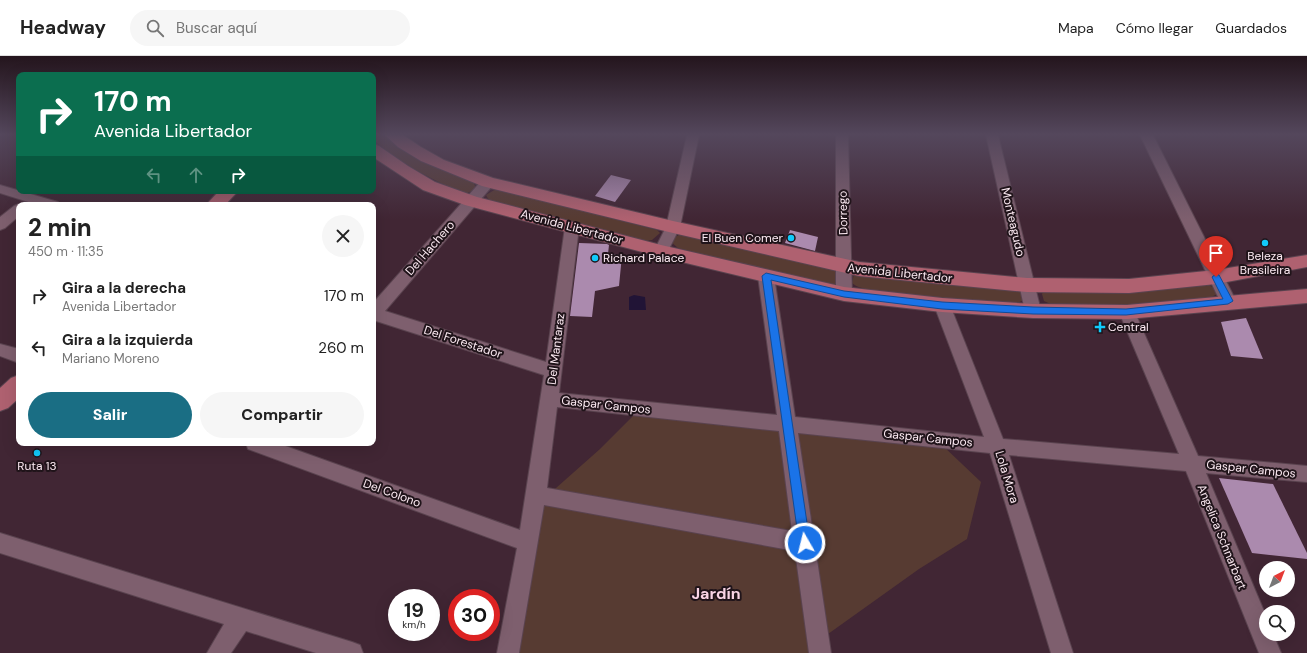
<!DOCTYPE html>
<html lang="es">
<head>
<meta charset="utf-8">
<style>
  :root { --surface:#fff; --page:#f6f6f6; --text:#222; --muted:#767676; --line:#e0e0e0; --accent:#1a6e84 }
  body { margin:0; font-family:"DM Sans",sans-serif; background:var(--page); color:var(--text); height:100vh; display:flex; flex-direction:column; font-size:15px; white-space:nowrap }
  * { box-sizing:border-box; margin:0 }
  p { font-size:13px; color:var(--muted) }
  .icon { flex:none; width:22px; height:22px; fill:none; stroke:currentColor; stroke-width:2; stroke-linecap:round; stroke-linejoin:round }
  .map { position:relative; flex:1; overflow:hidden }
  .side { position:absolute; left:16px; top:146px; width:360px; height:244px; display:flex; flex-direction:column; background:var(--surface); border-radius:8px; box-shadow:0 4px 16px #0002 }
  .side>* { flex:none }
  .top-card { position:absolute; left:16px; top:16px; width:360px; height:122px; border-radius:8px; box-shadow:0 4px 16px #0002; background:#0b6e4f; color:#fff; overflow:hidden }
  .needle { width:26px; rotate:42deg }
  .controls { position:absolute; left:1259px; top:505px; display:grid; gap:8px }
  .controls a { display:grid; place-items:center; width:36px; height:36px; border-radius:50%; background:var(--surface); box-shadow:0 4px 16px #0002; font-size:20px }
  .speed { position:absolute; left:388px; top:533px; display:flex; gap:8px; font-size:20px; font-weight:700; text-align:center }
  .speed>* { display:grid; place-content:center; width:52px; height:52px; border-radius:50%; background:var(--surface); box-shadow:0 4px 16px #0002; line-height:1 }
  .speed small { font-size:10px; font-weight:400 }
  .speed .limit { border:6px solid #d22; background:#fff; color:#111 }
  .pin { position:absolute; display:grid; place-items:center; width:34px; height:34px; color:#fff; margin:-41px -17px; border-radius:50% 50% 50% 0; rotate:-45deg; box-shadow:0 0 4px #0007 }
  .pin .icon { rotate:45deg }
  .me { position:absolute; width:44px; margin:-22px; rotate:352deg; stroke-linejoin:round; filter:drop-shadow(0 0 3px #0008) }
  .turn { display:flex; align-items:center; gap:14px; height:84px; padding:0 12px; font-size:18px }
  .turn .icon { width:52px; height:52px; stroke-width:2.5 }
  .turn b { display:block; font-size:28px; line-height:34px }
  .lanes { display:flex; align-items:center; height:38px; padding:0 12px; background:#0003; justify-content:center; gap:20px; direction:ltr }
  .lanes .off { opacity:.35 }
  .round { display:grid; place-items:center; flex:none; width:42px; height:42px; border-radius:21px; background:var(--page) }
  .overview { display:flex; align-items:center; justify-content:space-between; height:68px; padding:0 12px }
  h1 { font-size:24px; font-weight:800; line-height:30px }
  .button { display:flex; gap:8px; margin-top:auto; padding:8px 12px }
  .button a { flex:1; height:46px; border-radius:24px; background:var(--accent); color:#fff; font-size:16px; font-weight:800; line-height:46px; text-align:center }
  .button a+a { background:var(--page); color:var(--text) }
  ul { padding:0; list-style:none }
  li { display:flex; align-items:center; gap:12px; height:52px; padding:0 12px }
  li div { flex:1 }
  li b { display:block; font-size:15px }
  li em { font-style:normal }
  header { display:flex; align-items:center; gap:24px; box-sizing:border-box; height:56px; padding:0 20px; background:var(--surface); border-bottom:1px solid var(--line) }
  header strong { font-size:19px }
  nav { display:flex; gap:22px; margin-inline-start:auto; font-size:14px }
  .search { width:280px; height:36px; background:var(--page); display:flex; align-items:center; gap:10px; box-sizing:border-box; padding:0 14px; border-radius:22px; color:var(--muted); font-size:15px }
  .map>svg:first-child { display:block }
  .green { fill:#573b32 }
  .water { fill:#211436 }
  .building { fill:#ab8aae }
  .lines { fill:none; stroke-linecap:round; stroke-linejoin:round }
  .minor-casing { stroke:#5a434f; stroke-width:2 }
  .major-casing { stroke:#5a434f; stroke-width:2 }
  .minor { fill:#7e5f6e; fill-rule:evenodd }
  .major { fill:#af6170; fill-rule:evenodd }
  .route { fill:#1a73e8; stroke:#114b97 }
  .poi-dot { fill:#11cafb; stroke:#20141a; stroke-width:1.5 }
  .labels { text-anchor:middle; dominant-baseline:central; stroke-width:4; stroke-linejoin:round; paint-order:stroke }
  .street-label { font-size:12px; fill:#fceaf2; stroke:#20141a }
  .poi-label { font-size:12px; fill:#fceaf2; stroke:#20141a }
  .near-neighbourhood-label { font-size:16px; font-weight:bold; fill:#f9d4e5; stroke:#20141a }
</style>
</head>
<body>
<header>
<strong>Headway</strong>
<div class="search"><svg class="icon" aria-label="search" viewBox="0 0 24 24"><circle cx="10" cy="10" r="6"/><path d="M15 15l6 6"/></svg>Buscar aquí</div>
<nav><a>Mapa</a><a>Cómo llegar</a><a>Guardados</a></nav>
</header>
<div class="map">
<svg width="1307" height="597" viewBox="0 0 1307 597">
  <rect width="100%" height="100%" fill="#412634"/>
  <g class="green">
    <path d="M373,79H390C413,105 443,114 474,127L476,133L465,138L459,136C429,121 398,107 373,83Z"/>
    <path d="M496,133L657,174L660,177L652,184L646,185L490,146L486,139Z"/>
    <path d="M681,178L834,213L839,224L836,228L830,231L678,192L671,186L675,181Z"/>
    <path d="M854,218L1021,235L1023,244L1018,247C991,245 866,242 852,227Z"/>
    <path d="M1207,228L1216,233L1217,238L1210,242L1146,249L1055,250L1044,245L1042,238L1045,233Z"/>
    <path d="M638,355L942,389L981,426L967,483L919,513L821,583L824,597H515L538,448L600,393Z"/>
  </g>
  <path class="water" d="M634,239L645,241L646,254H629V241Z"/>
  <g class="building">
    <path d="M611,119L631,124L615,146L595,140Z"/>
    <path d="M790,174L818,181L815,195L785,187Z"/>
    <path d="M579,187L607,188L609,189L608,198L622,199L619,230L595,235L592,261L570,260Z"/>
    <path d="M1246,262L1263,303L1231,300L1221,266Z"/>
    <path d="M1219,422L1273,428L1307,497V503L1252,497Z"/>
  </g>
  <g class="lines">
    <defs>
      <g id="minor">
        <path d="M687,79H699L680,171L666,199L661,200L656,199L654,195L666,171Z"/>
        <path d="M836,79H848L852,238L850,242L844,244L838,242L836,238Z"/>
        <path d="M986,79H998L1041,255L1039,259L1033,261L1027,259L1025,255Z"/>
        <path d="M1140,79H1153L1236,245L1234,249L1228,251L1222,249L1220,245Z"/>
        <path d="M488,122L493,123L495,126L493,129L385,255L546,306L565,171L567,168H577L579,171L559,337L777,359L758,220L761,216L766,215L771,216L774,220L795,361L984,381L934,249L936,245L942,243L948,245L950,249L1003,383L1179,398L1119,256L1121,252L1127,250L1133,252L1198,400L1307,410V426L1206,417L1266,560V578H1273L1281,597H1259L1186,415L1009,399L1073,597H1051L990,397L798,377L831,597H809L795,495L544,449L519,597H497L517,492L248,393L246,387H277L520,474L544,319L373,264V247L483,123ZM557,351L779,375L792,475L547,432Z"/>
        <path d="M0,129L58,146L60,149H38L0,137Z"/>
        <path d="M19,148L21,149H19V160L5,172L0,174V161L14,150Z"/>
        <path d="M0,288L19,293V307L0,300Z"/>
        <path d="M0,477L352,586L360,589L363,597H316L246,575L231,597H207L224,568L0,497Z"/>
      </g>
      <g id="major">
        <path d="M385,79H403L421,91L444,104L493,122L673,165L859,206L1027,222L1129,223L1216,214L1307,199V211L1216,228L1129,237L1027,236L859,220L673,177L482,130L421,105L398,91Z"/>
        <path d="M373,88L379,90L408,110L435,126L477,141L661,189L844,231L942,242L1033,248L1127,249L1307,233V247L1127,263L1033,262L942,256L844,245L661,201L465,149L423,134L373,101Z"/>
        <path d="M219,135H238L225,149H206Z"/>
        <path d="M19,319V342L8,352L0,355V332L11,322Z"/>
      </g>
    </defs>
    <use href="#minor" class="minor-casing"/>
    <use href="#major" class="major-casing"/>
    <use href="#minor" class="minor"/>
    <use href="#major" class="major"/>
  </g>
  <linearGradient id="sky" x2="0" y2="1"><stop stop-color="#24151d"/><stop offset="0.48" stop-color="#54475c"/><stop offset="1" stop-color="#54475c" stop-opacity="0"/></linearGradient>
  <rect width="1307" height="163" fill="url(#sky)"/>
  <path class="route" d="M766,217L844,235L942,246L1033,251L1126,253L1223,243L1212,221L1216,218L1219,219L1233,245L1228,248L1126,259L1033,258L942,253L844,241L771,224L810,487L809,491L805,493L801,491L799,487L762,220Z"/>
  <g class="poi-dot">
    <circle cx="791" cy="182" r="4"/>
    <circle cx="1265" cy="187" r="4"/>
    <circle cx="595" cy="202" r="4"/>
    <path d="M1098 265h4v4h4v4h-4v4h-4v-4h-4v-4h4z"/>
    <circle cx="37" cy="397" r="4"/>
  </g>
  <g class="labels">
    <g class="street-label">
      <text transform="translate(843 157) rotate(-91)">Dorrego</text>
      <text transform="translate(1013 166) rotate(77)">Monteagudo</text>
      <text transform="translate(572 171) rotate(15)">Avenida Libertador</text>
      <text transform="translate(430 192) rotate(-49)">Del Hachero</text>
      <text transform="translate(900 217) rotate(6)">Avenida Libertador</text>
      <text transform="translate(463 286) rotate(18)">Del Forestador</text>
      <text transform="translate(556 293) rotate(-83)">Del Mantaraz</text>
      <text transform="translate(606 349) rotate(6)">Gaspar Campos</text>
      <text transform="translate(928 382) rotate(6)">Gaspar Campos</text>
      <text transform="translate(1251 413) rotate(6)">Gaspar Campos</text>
      <text transform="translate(1007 421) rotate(73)">Lola Mora</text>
      <text transform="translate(392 437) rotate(20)">Del Colono</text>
      <text transform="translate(1222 481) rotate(68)">Angelica Schnarbart</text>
    </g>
    <g class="poi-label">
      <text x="783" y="182" text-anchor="end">El Buen Comer</text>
      <text x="1265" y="200">Beleza<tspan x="1265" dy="14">Brasileira</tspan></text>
      <text x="603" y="202" text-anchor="start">Richard Palace</text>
      <text x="1108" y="271" text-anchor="start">Central</text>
      <text x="37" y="410">Ruta 13</text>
    </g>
    <g class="near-neighbourhood-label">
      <text x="716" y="537">Jardín</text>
    </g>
  </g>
</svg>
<div class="controls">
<a><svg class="needle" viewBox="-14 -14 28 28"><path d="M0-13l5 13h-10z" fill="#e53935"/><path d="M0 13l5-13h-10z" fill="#767676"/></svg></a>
<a><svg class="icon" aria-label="search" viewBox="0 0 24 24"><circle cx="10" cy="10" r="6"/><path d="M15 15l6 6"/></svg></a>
</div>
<div class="speed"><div>19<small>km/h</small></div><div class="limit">30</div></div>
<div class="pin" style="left:1216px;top:221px;background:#d93025"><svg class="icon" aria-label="arrive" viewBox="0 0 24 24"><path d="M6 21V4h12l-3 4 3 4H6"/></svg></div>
<svg class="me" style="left:805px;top:487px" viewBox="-20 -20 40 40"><circle r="17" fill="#1a73e8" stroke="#fff" stroke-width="3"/><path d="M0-11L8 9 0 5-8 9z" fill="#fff"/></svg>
<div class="top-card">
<div class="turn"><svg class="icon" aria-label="right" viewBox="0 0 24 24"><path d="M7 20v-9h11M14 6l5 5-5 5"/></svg><div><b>170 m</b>Avenida Libertador</div></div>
<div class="lanes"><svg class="icon off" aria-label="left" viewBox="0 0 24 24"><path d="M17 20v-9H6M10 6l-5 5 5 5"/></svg><svg class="icon off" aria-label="ahead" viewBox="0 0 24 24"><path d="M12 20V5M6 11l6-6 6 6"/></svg><svg class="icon" aria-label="right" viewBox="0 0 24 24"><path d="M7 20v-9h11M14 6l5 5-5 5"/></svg></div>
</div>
<section class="side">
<div class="overview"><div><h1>2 min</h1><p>450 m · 11:35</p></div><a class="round"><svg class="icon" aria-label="close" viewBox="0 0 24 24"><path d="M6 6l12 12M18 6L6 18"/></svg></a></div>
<ul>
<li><svg class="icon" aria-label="right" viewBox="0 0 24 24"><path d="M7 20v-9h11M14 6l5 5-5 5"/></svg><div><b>Gira a la derecha</b><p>Avenida Libertador</p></div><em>170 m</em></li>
<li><svg class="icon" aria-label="left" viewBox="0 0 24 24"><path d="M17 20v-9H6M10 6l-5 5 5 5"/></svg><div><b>Gira a la izquierda</b><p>Mariano Moreno</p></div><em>260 m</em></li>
</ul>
<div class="button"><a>Salir</a><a>Compartir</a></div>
</section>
</div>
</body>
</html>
